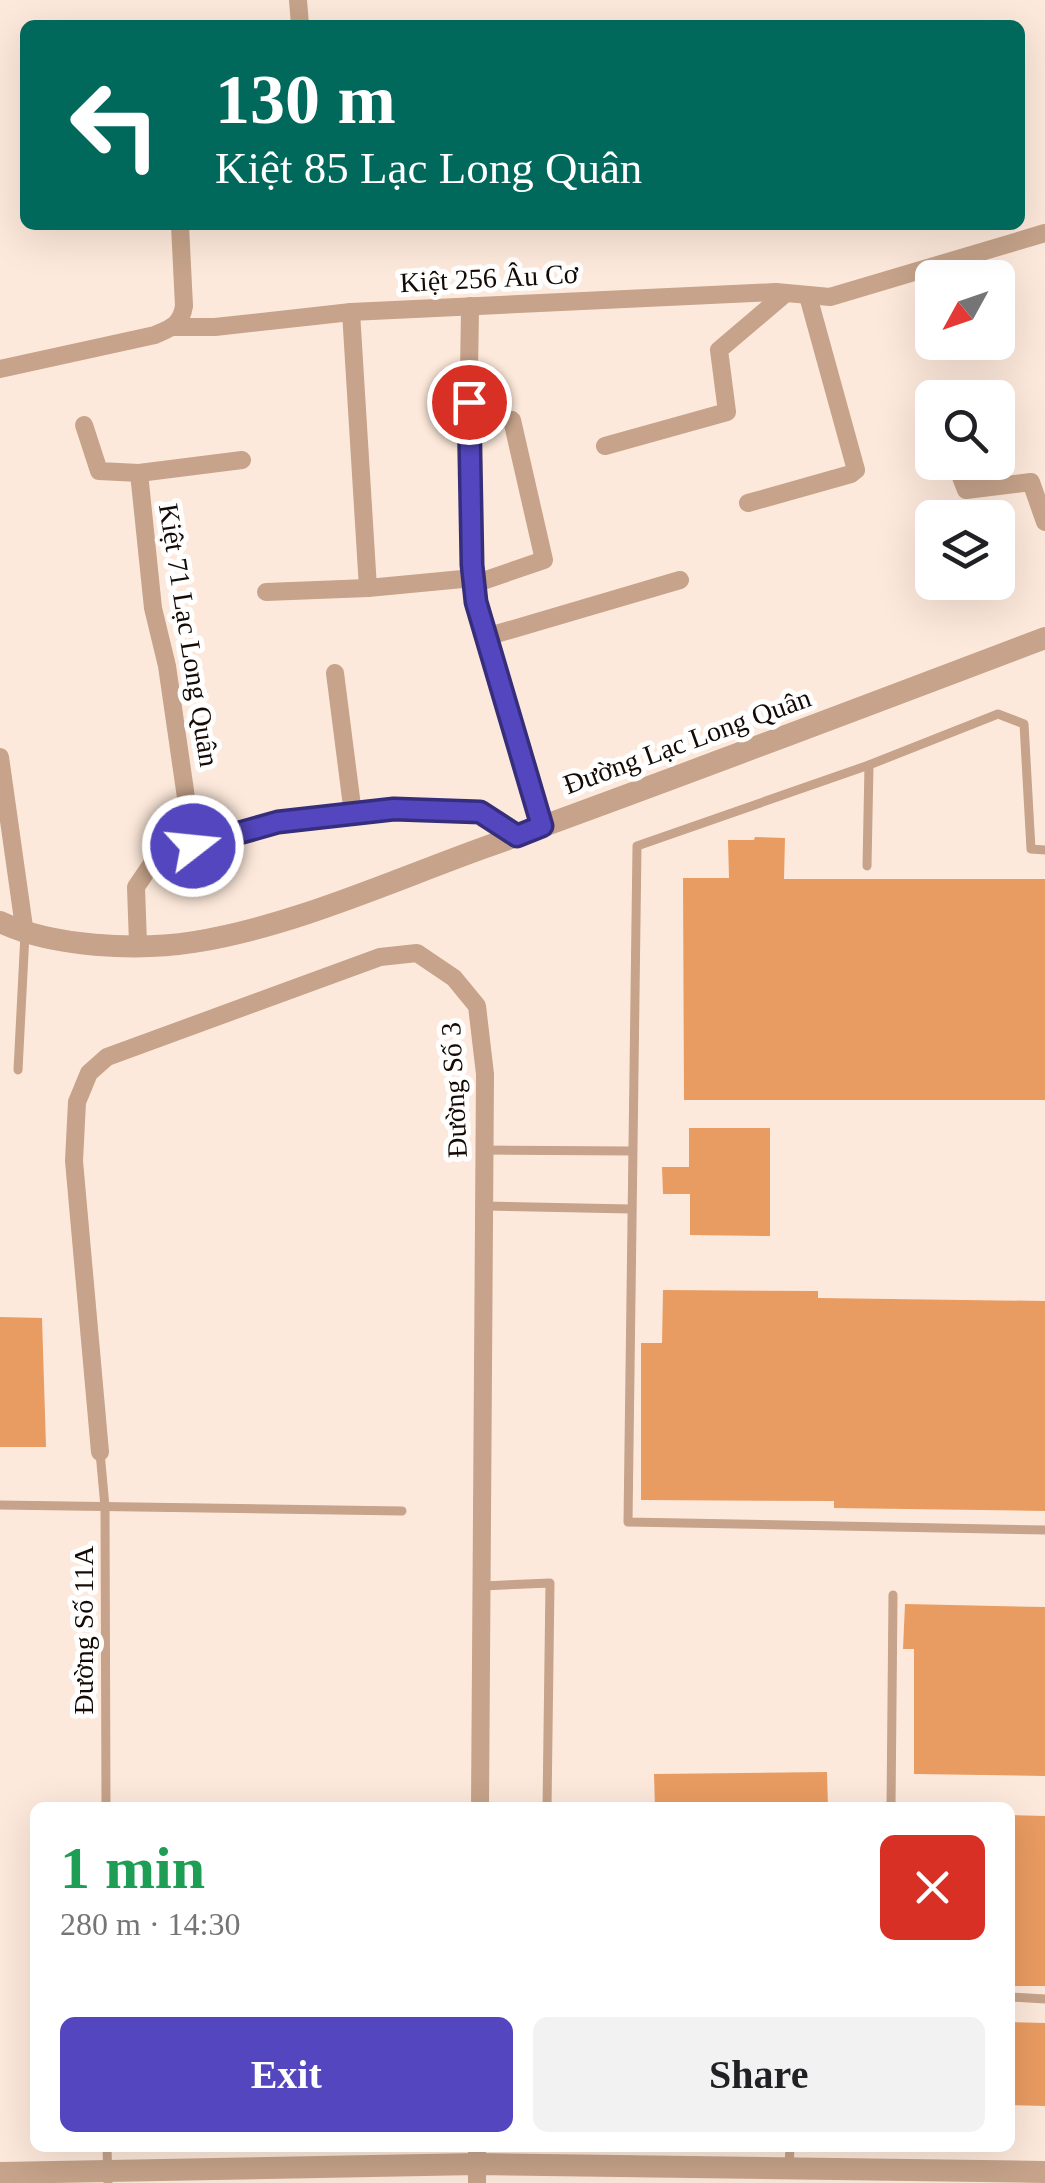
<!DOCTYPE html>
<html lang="en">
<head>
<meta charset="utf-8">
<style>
  :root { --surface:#fff; --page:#f2f2f2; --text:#202124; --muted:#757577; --accent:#5346be }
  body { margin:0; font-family:"Times New Roman",serif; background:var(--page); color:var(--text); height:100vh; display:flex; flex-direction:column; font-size:38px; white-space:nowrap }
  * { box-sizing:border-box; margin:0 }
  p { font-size:32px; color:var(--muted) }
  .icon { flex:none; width:55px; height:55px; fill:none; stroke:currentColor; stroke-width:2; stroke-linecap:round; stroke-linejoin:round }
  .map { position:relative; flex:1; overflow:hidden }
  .sheet { position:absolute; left:30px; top:1802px; width:985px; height:350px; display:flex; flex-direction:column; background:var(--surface); border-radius:15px; box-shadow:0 10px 40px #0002 }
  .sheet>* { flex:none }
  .hud { position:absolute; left:20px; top:20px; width:1005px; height:210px; border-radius:15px; box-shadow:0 10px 40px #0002; background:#00695c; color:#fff; overflow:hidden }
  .needle { width:65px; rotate:230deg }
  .fabs { position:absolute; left:915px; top:260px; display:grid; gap:20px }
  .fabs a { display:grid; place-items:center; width:100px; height:100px; border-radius:15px; background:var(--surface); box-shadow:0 10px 40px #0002; font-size:50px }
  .pin { position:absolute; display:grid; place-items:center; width:85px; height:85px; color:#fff; margin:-42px; border:5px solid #fff; border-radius:50%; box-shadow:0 2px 10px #0007 }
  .me { position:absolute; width:110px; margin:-55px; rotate:74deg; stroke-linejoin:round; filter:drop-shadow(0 0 8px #0008) }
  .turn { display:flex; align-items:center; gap:35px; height:210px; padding:0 30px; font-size:45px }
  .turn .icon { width:130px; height:130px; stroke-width:2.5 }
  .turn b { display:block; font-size:70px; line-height:85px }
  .round { display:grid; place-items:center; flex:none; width:105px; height:105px; border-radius:15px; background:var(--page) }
  .headline { display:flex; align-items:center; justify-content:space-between; height:170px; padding:0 30px }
  h1 { font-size:60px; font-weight:600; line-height:75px; color:#1e9e55 }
  .action { display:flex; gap:20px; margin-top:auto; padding:20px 30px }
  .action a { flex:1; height:115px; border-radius:15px; background:var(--accent); color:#fff; font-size:40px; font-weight:600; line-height:115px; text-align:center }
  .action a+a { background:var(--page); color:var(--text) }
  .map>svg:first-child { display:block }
  .building { fill:#e99c61 }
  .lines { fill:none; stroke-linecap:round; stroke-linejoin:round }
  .service { stroke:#c6a38a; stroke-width:9 }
  .minor { stroke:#c6a38a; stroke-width:18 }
  .tertiary { stroke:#c6a38a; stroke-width:22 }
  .route-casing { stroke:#362e7c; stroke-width:25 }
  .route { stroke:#5346be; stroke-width:18 }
  .labels { text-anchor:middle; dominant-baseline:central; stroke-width:10; stroke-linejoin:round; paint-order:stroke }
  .street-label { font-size:28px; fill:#150b04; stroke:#fff }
</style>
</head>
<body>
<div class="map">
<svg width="1045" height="2183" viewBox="0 0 1045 2183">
  <rect width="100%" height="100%" fill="#fde9db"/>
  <g class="building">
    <path d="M755,837L785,838L784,879H1045V1100H684L683,878H729L728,840H754Z"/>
    <path d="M689,1128H770V1236L690,1235V1194H663L662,1167H689Z"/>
    <path d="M663,1290L818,1291V1298L1045,1301V1511L834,1508V1501L641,1500V1343H662Z"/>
    <path d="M0,1317L42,1318L46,1447H0Z"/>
    <path d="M905,1604L1045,1607V1776L914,1774V1649H903Z"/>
    <path d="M827,1772L828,1808H655L654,1774Z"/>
    <path d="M1010,1815L1045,1816V1986H1010Z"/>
    <path d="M1010,2022L1045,2023V2106L1010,2105Z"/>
  </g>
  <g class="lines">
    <g class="service">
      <path d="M1045,850L1031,849L1024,724L998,714L869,765L637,846L628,1522L1045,1530"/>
      <path d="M867,866L869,765"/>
      <path d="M18,1070L25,934"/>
      <path d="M485,1150L632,1151"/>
      <path d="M484,1206L631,1209"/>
      <path d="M100,1452L105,1507L106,1808"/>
      <path d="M0,1505L402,1511"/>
      <path d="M482,1586L550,1583L547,1808"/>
      <path d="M891,1808L893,1595"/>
      <path d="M1010,1997L1045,1999"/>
      <path d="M107,2148L108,2183"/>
      <path d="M789,2165L790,2148"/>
    </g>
    <g class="minor">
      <path d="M298,0L300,25"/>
      <path d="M470,306C469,404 464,504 476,602L542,827"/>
      <path d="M351,312L368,588"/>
      <path d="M174,327H215L351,312L776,292L830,297L1045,233"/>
      <path d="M0,369L155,335C171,328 181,325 184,306L180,225"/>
      <path d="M84,425L99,471L139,473"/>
      <path d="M605,446L727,412L719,350L785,294"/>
      <path d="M955,462L966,490L1031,482L1045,522"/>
      <path d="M748,503L851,474L856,470L808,296"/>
      <path d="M474,584L544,560L512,420"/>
      <path d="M266,592L368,588L473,578"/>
      <path d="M486,637L680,580"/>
      <path d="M335,673L353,814"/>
      <path d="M0,757L25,934"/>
      <path d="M193,846L167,666L153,608L139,473L242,460"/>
      <path d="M138,944L136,887L153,862L193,846L278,822L394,809L481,812L517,835"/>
      <path d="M100,1452L74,1161L77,1102L89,1073L107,1057L380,957L417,953L454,978L477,1006L485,1074L480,1808"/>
      <path d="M477,2148V2183"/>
    </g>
    <g class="tertiary">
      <path d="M0,922C52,947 137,951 194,942C293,926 389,882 483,848C671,780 858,709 1045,638"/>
      <path d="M0,2173L477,2164L1045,2172"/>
    </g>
  </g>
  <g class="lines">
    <defs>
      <path id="route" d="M193,846L278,822L394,809L480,812L517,836L542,826L476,602L472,565L469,402"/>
    </defs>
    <use href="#route" class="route-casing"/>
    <use href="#route" class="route"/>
  </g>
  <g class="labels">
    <g class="street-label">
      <text transform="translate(489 278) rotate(-3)">Kiệt 256 Âu Cơ</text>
      <text transform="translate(189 635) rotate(81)">Kiệt 71 Lạc Long Quân</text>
      <text transform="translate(687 741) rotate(-20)">Đường Lạc Long Quân</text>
      <text transform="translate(454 1090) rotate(-93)">Đường Số 3</text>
      <text transform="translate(83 1630) rotate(-90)">Đường Số 11A</text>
    </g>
  </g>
</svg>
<div class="fabs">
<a><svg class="needle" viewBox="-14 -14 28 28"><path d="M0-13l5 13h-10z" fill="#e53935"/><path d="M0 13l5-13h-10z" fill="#757577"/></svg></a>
<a><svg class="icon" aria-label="search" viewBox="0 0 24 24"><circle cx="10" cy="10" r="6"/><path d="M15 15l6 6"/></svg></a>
<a><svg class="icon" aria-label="layers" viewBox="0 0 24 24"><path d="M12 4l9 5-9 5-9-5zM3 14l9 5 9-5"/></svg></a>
</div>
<div class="pin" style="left:469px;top:402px;background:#d93025"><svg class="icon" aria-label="arrive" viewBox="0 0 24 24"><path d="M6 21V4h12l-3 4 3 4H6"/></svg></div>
<svg class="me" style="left:193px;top:846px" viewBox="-20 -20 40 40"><circle r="17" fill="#5346be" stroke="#fff" stroke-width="3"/><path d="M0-11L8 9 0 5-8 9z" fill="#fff"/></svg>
<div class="hud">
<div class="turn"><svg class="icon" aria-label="left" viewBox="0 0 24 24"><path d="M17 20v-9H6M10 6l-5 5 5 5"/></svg><div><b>130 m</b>Kiệt 85 Lạc Long Quân</div></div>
</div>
<section class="sheet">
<div class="headline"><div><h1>1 min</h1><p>280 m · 14:30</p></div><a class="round" style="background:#d93025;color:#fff"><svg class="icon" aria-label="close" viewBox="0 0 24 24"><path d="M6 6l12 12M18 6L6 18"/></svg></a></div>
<div class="action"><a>Exit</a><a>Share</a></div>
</section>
</div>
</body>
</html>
